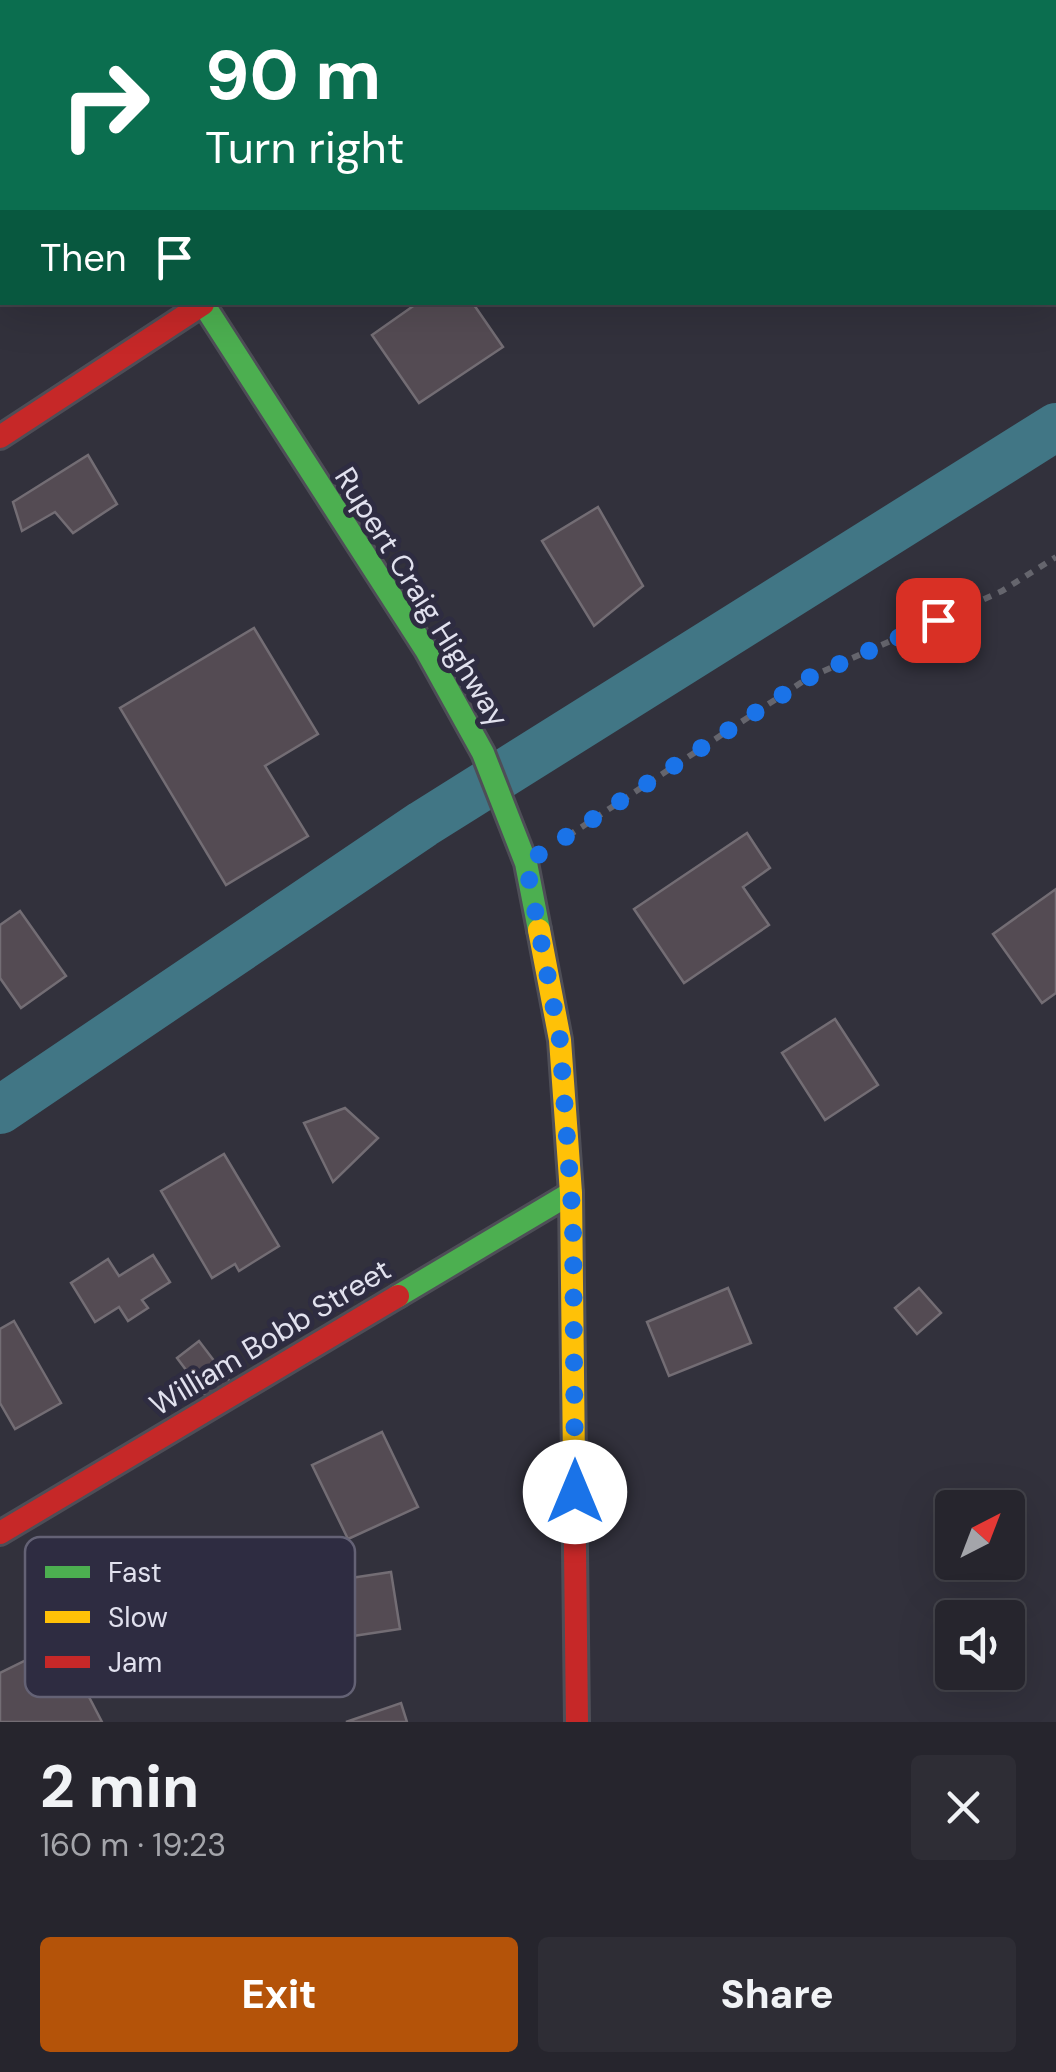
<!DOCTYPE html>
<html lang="en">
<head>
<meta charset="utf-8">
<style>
  :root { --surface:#26252d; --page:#2e2d35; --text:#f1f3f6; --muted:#a4a5aa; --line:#424249; --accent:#b45309 }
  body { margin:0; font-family:"DM Sans",sans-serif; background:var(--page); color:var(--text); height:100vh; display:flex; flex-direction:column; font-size:38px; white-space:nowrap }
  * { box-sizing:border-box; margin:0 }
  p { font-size:32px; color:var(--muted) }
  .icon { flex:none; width:55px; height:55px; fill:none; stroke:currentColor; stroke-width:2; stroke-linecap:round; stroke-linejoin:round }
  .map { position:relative; height:1722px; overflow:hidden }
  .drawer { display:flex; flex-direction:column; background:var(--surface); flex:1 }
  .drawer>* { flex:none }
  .top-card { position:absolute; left:0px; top:0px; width:1058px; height:305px; box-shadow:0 10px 40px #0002,0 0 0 2px var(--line); background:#0b6e4f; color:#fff; overflow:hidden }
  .needle { width:65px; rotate:42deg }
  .tools { position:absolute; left:935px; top:1490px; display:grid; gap:20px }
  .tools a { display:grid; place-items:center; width:90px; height:90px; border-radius:10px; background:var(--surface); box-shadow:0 10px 40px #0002,0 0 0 2px var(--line); font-size:50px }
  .pin { position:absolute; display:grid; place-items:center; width:85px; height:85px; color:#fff; margin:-42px; border-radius:20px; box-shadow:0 5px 15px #0006 }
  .me { position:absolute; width:110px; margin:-55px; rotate:0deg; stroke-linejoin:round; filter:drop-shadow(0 0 8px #0008) }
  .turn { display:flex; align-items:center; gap:35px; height:210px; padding:0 40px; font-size:45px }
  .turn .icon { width:130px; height:130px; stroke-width:2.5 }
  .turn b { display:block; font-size:70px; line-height:85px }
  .then { display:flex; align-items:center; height:95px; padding:0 40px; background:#0003; gap:20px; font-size:38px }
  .round { display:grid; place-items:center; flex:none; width:105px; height:105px; border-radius:10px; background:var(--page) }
  .summary { display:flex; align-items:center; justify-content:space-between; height:170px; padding:0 40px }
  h1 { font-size:60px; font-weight:800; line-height:75px }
  .button { display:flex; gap:20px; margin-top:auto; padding:20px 40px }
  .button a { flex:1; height:115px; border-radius:10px; background:var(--accent); color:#fff; font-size:40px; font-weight:800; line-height:115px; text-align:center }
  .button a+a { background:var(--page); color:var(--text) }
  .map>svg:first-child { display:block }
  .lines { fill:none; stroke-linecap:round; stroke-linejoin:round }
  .canal { stroke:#417685; stroke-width:48 }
  .building { fill:#544b53; stroke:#736d74; stroke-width:2.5 }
  .fast-casing { stroke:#4e4e57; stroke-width:28 }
  .slow-casing { stroke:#4e4e57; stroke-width:28 }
  .jam-casing { stroke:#4e4e57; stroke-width:28 }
  .path { stroke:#65656d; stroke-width:6; stroke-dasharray:8 8; stroke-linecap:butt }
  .fast { stroke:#4caf50; stroke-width:22 }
  .slow { stroke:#ffc107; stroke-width:22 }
  .jam { stroke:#c62828; stroke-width:22 }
  .route { stroke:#1a73e8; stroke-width:18; stroke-dasharray:0 32.4 }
  .labels { text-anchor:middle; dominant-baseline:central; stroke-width:10; stroke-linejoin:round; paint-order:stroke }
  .street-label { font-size:30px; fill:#e1e1ee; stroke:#2e2c41 }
  .key { fill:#2e2c41; stroke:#646275; stroke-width:2.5 }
  .key-label { font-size:28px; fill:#e1e1ee }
</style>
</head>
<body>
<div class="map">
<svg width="1056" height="1722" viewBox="0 0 1056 1722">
  <rect width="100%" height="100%" fill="#32313c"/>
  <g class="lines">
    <path class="canal" d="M0,1110L423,824L1056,427"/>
  </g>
  <g class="building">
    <path d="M170,0H326L166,2Z"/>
    <path d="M502,0H624L625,2H503Z"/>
    <path d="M419,302H472L503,347L419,403L372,335Z"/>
    <path d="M88,455L117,504L73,533L55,512L22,531L13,502Z"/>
    <path d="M598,507L643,586L594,626L542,541Z"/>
    <path d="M254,628L318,734L265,766L308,836L226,885L120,708Z"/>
    <path d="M747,833L770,868L743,887L769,925L684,983L634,909Z"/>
    <path d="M1056,889V993L1042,1003L993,934Z"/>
    <path d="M20,911L66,976L21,1008L0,978V925Z"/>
    <path d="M835,1019L878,1085L825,1120L782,1053Z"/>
    <path d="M345,1108L378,1138L333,1182L304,1123Z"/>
    <path d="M224,1154L279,1246L239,1271L235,1264L212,1278L161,1191Z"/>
    <path d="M153,1255L170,1282L142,1300L148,1308L128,1321L119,1307L95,1322L71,1283L108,1259L119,1276Z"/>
    <path d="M728,1288L751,1343L669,1376L647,1322Z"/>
    <path d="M919,1288L941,1313L917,1334L895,1308Z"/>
    <path d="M14,1321L61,1403L15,1429L0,1403V1329Z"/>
    <path d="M199,1341L234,1387L211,1403L177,1358Z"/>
    <path d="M382,1432L418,1507L348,1539L312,1465Z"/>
    <path d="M391,1572L400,1629L333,1639L324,1582Z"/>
    <path d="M61,1643L102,1722H0V1673Z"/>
    <path d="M401,1703L407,1722H346Z"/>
  </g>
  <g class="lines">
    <defs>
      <g id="fast">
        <path d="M12,0L13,2"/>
        <path d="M202,302L426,650L483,753L526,863L539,930"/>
        <path d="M398,1296L571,1193"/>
      </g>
      <path id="slow" d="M539,930L560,1040L571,1193L574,1463"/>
      <g id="jam">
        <path d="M0,437L203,304"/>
        <path d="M574,1463L577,1722"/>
        <path d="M0,1533L398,1296"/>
      </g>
    </defs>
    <use href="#fast" class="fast-casing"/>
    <use href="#slow" class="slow-casing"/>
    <use href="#jam" class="jam-casing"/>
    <g class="path">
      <path d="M1055,209H1056"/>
      <path d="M568,836L808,678L1002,591L1056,557"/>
    </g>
    <use href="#fast" class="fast"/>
    <use href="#slow" class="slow"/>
    <use href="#jam" class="jam"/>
  </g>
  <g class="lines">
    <path class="route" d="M575,1492L573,1223L560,1040L526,863L808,678L938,620"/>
  </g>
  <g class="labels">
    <g class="street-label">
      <text transform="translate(422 597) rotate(58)">Rupert Craig Highway</text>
      <text transform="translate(270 1337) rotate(-31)">William Bobb Street</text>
    </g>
  </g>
  <rect x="25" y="1537" width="330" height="160" rx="15" class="key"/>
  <rect x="45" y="1566" width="45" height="12" fill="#4caf50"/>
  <rect x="45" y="1611" width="45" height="12" fill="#ffc107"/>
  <rect x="45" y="1656" width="45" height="12" fill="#c62828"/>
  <g class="key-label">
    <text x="108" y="1582">Fast</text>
    <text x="108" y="1627">Slow</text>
    <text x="108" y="1672">Jam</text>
  </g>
</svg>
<div class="tools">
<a><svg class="needle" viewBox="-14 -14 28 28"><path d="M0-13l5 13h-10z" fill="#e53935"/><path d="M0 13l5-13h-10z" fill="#a4a5aa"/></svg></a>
<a><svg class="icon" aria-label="sound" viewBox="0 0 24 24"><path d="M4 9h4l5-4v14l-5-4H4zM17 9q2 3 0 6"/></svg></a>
</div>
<div class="pin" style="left:938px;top:620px;background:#d93025"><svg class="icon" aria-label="arrive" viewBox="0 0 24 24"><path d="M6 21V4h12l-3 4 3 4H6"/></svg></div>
<svg class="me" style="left:575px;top:1492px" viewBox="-20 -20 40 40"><circle r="19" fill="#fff"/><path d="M0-13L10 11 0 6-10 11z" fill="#1a73e8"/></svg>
<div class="top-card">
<div class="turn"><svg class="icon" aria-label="right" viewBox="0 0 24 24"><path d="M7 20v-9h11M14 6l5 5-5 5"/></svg><div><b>90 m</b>Turn right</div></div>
<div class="then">Then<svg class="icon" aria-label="arrive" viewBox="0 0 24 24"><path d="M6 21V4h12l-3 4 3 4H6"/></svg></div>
</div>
</div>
<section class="drawer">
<div class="summary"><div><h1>2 min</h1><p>160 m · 19:23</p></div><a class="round"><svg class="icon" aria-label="close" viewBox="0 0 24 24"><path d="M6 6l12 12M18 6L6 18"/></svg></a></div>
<div class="button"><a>Exit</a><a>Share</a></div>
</section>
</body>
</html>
